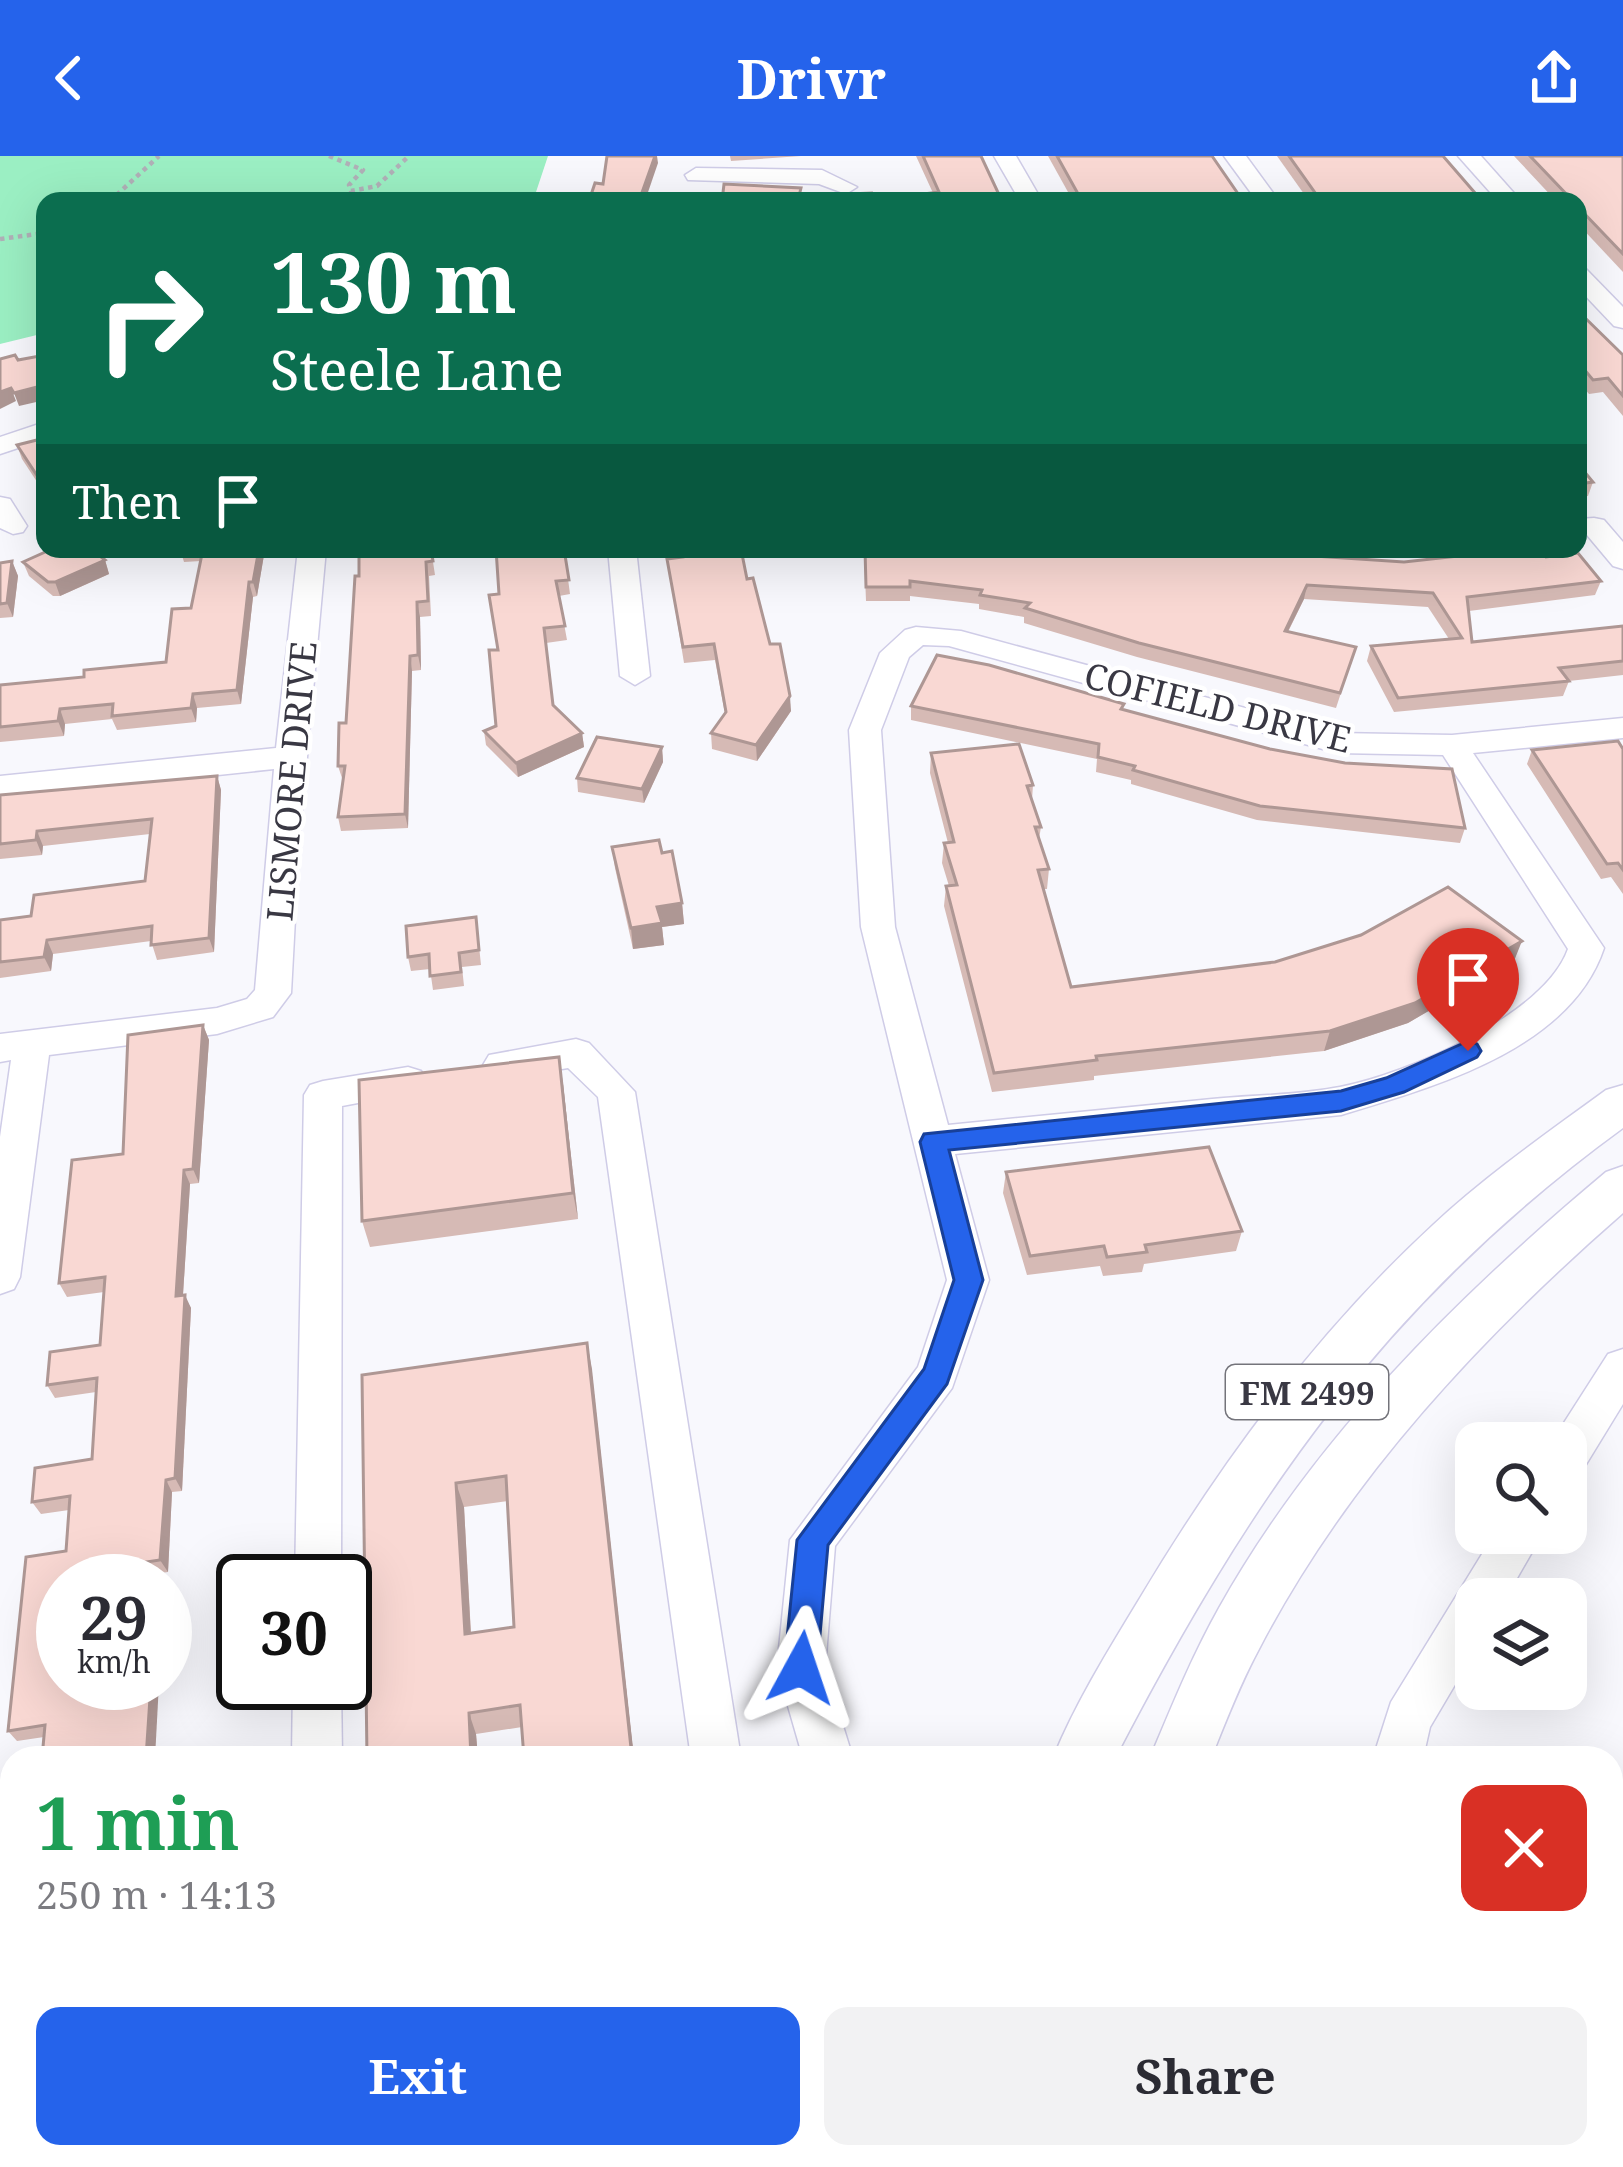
<!DOCTYPE html>
<html lang="en">
<head>
<meta charset="utf-8">
<style>
  :root { --surface:#fff; --page:#f2f2f3; --text:#2b2b33; --muted:#7c7c81; --accent:#2563eb }
  body { margin:0; font-family:"Noto Serif",serif; background:var(--page); color:var(--text); height:100vh; display:flex; flex-direction:column; font-size:45px; white-space:nowrap }
  * { box-sizing:border-box; margin:0 }
  p { font-size:39px; color:var(--muted) }
  .icon { flex:none; width:66px; height:66px; fill:none; stroke:currentColor; stroke-width:2; stroke-linecap:round; stroke-linejoin:round }
  .map { position:relative; flex:1; overflow:hidden }
  .drawer { position:absolute; left:0px; top:1590px; width:1623px; height:423px; display:flex; flex-direction:column; background:var(--surface); border-radius:36px 36px 0 0; box-shadow:0 12px 48px #0002 }
  .drawer>* { flex:none }
  .hud { position:absolute; left:36px; top:36px; width:1551px; height:366px; border-radius:24px; box-shadow:0 12px 48px #0002; background:#0b6e4f; color:#fff; overflow:hidden }
  .fabs { position:absolute; left:1455px; top:1266px; display:grid; gap:24px }
  .fabs a { display:grid; place-items:center; width:132px; height:132px; border-radius:24px; background:var(--surface); box-shadow:0 12px 48px #0002; font-size:60px }
  .speed { position:absolute; left:36px; top:1398px; display:flex; gap:24px; font-size:60px; font-weight:700; text-align:center }
  .speed>* { display:grid; place-content:center; width:156px; height:156px; border-radius:50%; background:var(--surface); box-shadow:0 12px 48px #0002; line-height:1 }
  .speed small { font-size:30px; font-weight:400 }
  .speed .limit { border:6px solid #111; border-radius:18px; background:#fff; color:#111 }
  .pin { position:absolute; display:grid; place-items:center; width:102px; height:102px; color:#fff; margin:-123px -51px; border-radius:50% 50% 50% 0; rotate:-45deg; box-shadow:0 0 12px #0007 }
  .pin .icon { rotate:45deg }
  .me { position:absolute; width:132px; margin:-66px; rotate:5deg; stroke-linejoin:round; filter:drop-shadow(0 0 9px #0008) }
  .turn { display:flex; align-items:center; gap:42px; height:252px; padding:0 36px; font-size:54px }
  .turn .icon { width:156px; height:156px; stroke-width:2.5 }
  .turn b { display:block; font-size:84px; line-height:102px }
  .then { display:flex; align-items:center; height:114px; padding:0 36px; background:#0003; gap:24px; font-size:45px }
  .round { display:grid; place-items:center; flex:none; width:126px; height:126px; border-radius:24px; background:var(--page) }
  .headline { display:flex; align-items:center; justify-content:space-between; height:204px; padding:0 36px }
  h1 { font-size:72px; font-weight:700; line-height:90px; color:#1e9e55 }
  .cta { display:flex; gap:24px; margin-top:auto; padding:24px 36px }
  .cta a { flex:1; height:138px; border-radius:24px; background:var(--accent); color:#fff; font-size:48px; font-weight:700; line-height:138px; text-align:center }
  .cta a+a { background:var(--page); color:var(--text) }
  header { display:flex; justify-content:space-between; align-items:center; height:156px; padding:0 36px; background:var(--accent); color:#fff; font-size:54px; font-weight:700 }
  .map>svg:first-child { display:block }
  .green { fill:#9befc3 }
  .lines { fill:none; stroke-linecap:round; stroke-linejoin:round }
  .minor-casing { stroke:#cfcce7; stroke-width:3 }
  .major-casing { stroke:#cfcce7; stroke-width:3 }
  .path { stroke:#b0b0b7; stroke-width:4.5; stroke-dasharray:4.5 4.5; stroke-linecap:butt }
  .minor { fill:#fff; fill-rule:evenodd }
  .major { fill:#fff; fill-rule:evenodd }
  .wall { fill:#d6bab5; fill-rule:evenodd }
  .shaded-wall { fill:#ae9794 }
  .building { fill:#f9d8d3; stroke:#ae9794; stroke-width:3; fill-rule:evenodd }
  .route { fill:#2563eb; stroke:#184099; stroke-width:3 }
  .labels { text-anchor:middle; dominant-baseline:central; stroke-width:9; stroke-linejoin:round; paint-order:stroke }
  .shield { fill:#fff; stroke:#74747b; stroke-width:3 }
  .shield-label { font-size:33px; font-weight:bold; fill:#393843 }
  .street-label { font-size:36px; fill:#393843; stroke:#fff }
</style>
</head>
<body>
<header><svg class="icon" aria-label="back" viewBox="0 0 24 24"><path d="M15 5l-7 7 7 7"/></svg>Drivr<svg class="icon" aria-label="share" viewBox="0 0 24 24"><path d="M12 15V3M7 8l5-5 5 5M5 13v7h14v-7"/></svg></header>
<div class="map">
<svg width="1623" height="2011" viewBox="0 0 1623 2011">
  <rect width="100%" height="100%" fill="#f8f8fd"/>
  <path class="green" d="M0,0H548L533,45H45V177L0,188Z"/>
  <g class="lines">
    <defs>
      <g id="minor">
        <path d="M994,0H1016L1042,45H1020Z"/>
        <path d="M1224,0H1246L1279,45H1257Z"/>
        <path d="M1458,0H1481L1521,45H1498Z"/>
        <path d="M696,12L822,14L857,31L846,38L819,28L688,24L685,19Z"/>
        <path d="M1578,111L1586,113L1623,151V172L1614,170L1578,132Z"/>
        <path d="M45,266V283L0,298V281Z"/>
        <path d="M0,341L10,343L27,370L23,376L13,378L0,372Z"/>
        <path d="M1594,362L1604,364L1623,386V413L1613,410L1587,379H1578V363Z"/>
        <path d="M298,393H326L299,689L291,837L273,861L217,878L49,899L20,1121L14,1133L0,1138V981L11,904L0,906V878L217,852L247,843L255,834L274,613L0,642V620L276,592Z"/>
        <path d="M608,393H636L650,520L635,529L620,520Z"/>
        <path d="M916,471L961,475L1337,577L1452,579L1623,562V582L1473,597L1604,792C1570,894 1433,931 1341,959L955,998L989,1124L952,1232L835,1390L825,1512L853,1602H803L777,1512L790,1384L918,1211L947,1124L861,771L849,574L880,497L905,474ZM923,489L949,490L1337,597L1443,599L1568,793C1545,859 1407,918 1340,931C1299,939 1254,939 1212,943C1124,952 1036,960 948,969L895,771L881,574L909,501Z"/>
        <path d="M576,883L589,887L635,936L741,1602H691L598,941L568,912L502,923L489,919L483,909L489,899Z"/>
        <path d="M408,911L421,915L427,925L421,935L342,950L341,1425H295L304,939L310,929L323,925Z"/>
        <path d="M1623,1193V1248L1582,1315L1566,1320V1287H1551L1608,1198Z"/>
        <path d="M1495,1377H1543L1505,1443H1476V1493L1430,1571L1423,1602H1373L1391,1546Z"/>
        <path d="M293,1527H341L342,1602H292Z"/>
        <path d="M297,2001H353L354,2011H298Z"/>
        <path d="M664,2001H726L722,2011H660Z"/>
        <path d="M1316,2001H1372L1375,2011H1319Z"/>
      </g>
      <g id="major">
        <path d="M1623,929V972C1384,1146 1250,1342 1115,1602H1053C1076,1546 1109,1493 1140,1442C1222,1305 1316,1177 1433,1069C1487,1019 1547,977 1606,934Z"/>
        <path d="M1623,1010V1057C1482,1180 1346,1325 1259,1493C1240,1528 1226,1565 1211,1602H1150C1171,1552 1192,1500 1219,1452C1314,1282 1458,1140 1606,1016Z"/>
        <path d="M894,2001H962L960,2011H890Z"/>
        <path d="M1005,2001H1073L1071,2011H1001Z"/>
      </g>
    </defs>
    <use href="#minor" class="minor-casing"/>
    <use href="#major" class="major-casing"/>
    <g class="path">
      <path d="M329,0L363,14L349,29L351,35L377,30L409,0"/>
      <path d="M110,45L159,0"/>
      <path d="M0,83L45,77"/>
    </g>
    <use href="#minor" class="minor"/>
    <use href="#major" class="major"/>
  </g>
  <g class="wall">
    <path d="M730,0H801L731,5Z"/>
    <path d="M916,0H981L1002,45H722L801,40L877,44L933,37Z"/>
    <path d="M1048,0H1212L1243,45H1073Z"/>
    <path d="M1277,0H1443L1482,45H1309Z"/>
    <path d="M1514,0H1623V116L1578,68V45H1556Z"/>
    <path d="M1578,155L1623,199V260L1603,236L1589,238L1578,225Z"/>
    <path d="M45,282V335H43L22,303L17,289Z"/>
    <path d="M1578,308L1593,326L1588,340L1578,341Z"/>
    <path d="M180,393H265L257,440L253,441L241,548L197,552L196,566L117,574L112,563L65,568L64,580L0,586V529L84,521L166,506L191,452L201,405L184,406Z"/>
    <path d="M431,393L435,419L429,420L431,460L420,461L421,514L412,515L408,672L341,675L338,661L343,625L338,610L346,567L359,420Z"/>
    <path d="M564,393L570,438L559,440L567,484L546,487L553,550L582,577L584,591L518,621L486,589L484,575L496,570L498,494Z"/>
    <path d="M680,393H741L747,423L791,555L757,605L712,593L711,577L725,558L715,504L684,507L667,403L681,401Z"/>
    <path d="M864,393L1314,400L1404,406L1546,401L1601,425L1595,439L1469,455L1472,486L1623,470V519L1569,525L1563,540L1394,556L1367,505L1371,490L1449,483L1428,451L1304,443L1288,476L1356,491L1336,552L1137,501L1024,467V461L979,453V448L910,440V445H866Z"/>
    <path d="M105,404L109,418L60,440H53L29,420L23,406Z"/>
    <path d="M12,405L18,420L13,461L0,462V407Z"/>
    <path d="M1124,548L1123,554L1465,672L1460,687L1257,664L1131,628V624L1096,616L1097,603L911,564V550Z"/>
    <path d="M662,591L663,606L644,647L578,636L577,622Z"/>
    <path d="M1623,593V738L1611,721L1601,723L1527,608L1532,594Z"/>
    <path d="M931,597L1033,629L1032,644L1041,671L1039,683L1049,713L1047,733H1044L1071,831L1514,805L1408,867L1324,895L1094,920V924L992,936L944,750L946,730H949L942,707L944,687H948L930,617Z"/>
    <path d="M217,620L221,634L214,796L157,804L151,785L53,798L51,815L0,822V764L31,760L145,725L150,678L43,690L42,699L0,703V639Z"/>
    <path d="M612,691L662,697L682,747L684,768L662,771L664,789L633,793L615,712Z"/>
    <path d="M476,761L481,809L462,811L464,830L433,834L430,813L411,815L408,801Z"/>
    <path d="M203,869L209,884L199,1027L190,1028L183,1139L191,1152L182,1335L172,1336L168,1416L154,1418L44,1581L17,1585L8,1575L66,1395L69,1354L41,1358L32,1346L92,1303L96,1236L55,1242L47,1229L100,1189L104,1136L67,1141L59,1127L123,998Z"/>
    <path d="M563,928L578,1063L370,1091L362,1065Z"/>
    <path d="M1006,1016L1242,1075L1236,1095L1144,1108L1142,1116L1103,1120L1100,1110L1027,1119L1003,1037Z"/>
    <path d="M587,1187L634,1602H524L522,1571L476,1578L478,1602L362,1219ZM508,1345L514,1471L471,1477L464,1351Z"/>
    <path d="M12,1645V1703H8L0,1695V1679Z"/>
    <path d="M362,2001H477L421,2011H366L363,2007Z"/>
  </g>
  <g class="shaded-wall">
    <path d="M655,0H657L658,7L645,45H639Z"/>
    <path d="M45,229V244L19,250L14,237Z"/>
    <path d="M11,232L16,245L0,253V236Z"/>
    <path d="M45,320V335H43L38,321Z"/>
    <path d="M259,393H265L257,440L253,426Z"/>
    <path d="M105,404L109,418L60,440L55,426Z"/>
    <path d="M12,405L18,420L13,461L7,447Z"/>
    <path d="M249,426L253,441L241,548L237,534Z"/>
    <path d="M1307,429L1304,443L1281,489L1285,475Z"/>
    <path d="M417,446L420,461L421,514L418,499Z"/>
    <path d="M410,500L412,515L408,672L405,658Z"/>
    <path d="M193,538L197,552L196,566L191,552Z"/>
    <path d="M790,540L791,555L757,605L756,589Z"/>
    <path d="M60,553L65,568L64,580L58,565Z"/>
    <path d="M582,577L584,591L518,621L516,607Z"/>
    <path d="M662,591L663,606L644,647L642,633Z"/>
    <path d="M217,620L221,634L214,796L209,782Z"/>
    <path d="M37,675L43,690L42,699L36,684Z"/>
    <path d="M682,747L684,768L662,771L664,789L633,793L631,772L657,751Z"/>
    <path d="M47,784L53,798L51,815L44,801Z"/>
    <path d="M1522,785L1514,805L1408,867L1324,895L1330,875Z"/>
    <path d="M203,869L209,884L199,1027L193,1013Z"/>
    <path d="M559,901L563,928L578,1063L573,1037Z"/>
    <path d="M184,1014L190,1028L182,1154L176,1140Z"/>
    <path d="M185,1139L191,1152L182,1335L175,1322Z"/>
    <path d="M587,1187L592,1213L634,1602L632,1601Z"/>
    <path d="M166,1324L172,1336L168,1416L160,1404Z"/>
    <path d="M456,1327L464,1351L472,1500L465,1478Z"/>
    <path d="M146,1406L154,1418L153,1425H145Z"/>
    <path d="M151,1527H159L155,1602H146Z"/>
    <path d="M469,1557L476,1578L478,1602H471Z"/>
    <path d="M0,1965L12,1979V1985L0,1971Z"/>
  </g>
  <g class="building">
    <path d="M607,0H655L639,45H589L595,27L603,28Z"/>
    <path d="M923,0H981L1002,45H722L724,28L801,32L799,40L872,37L877,44L939,36Z"/>
    <path d="M1057,0H1212L1243,45H1082Z"/>
    <path d="M1289,0H1443L1482,45H1321Z"/>
    <path d="M1530,0H1623V98L1578,51V45H1573Z"/>
    <path d="M1578,155L1623,199V240L1608,222L1593,224L1578,206Z"/>
    <path d="M15,199L18,204L45,199V229L14,237L11,232L0,236V203Z"/>
    <path d="M45,282V320L38,321L17,289Z"/>
    <path d="M1578,308L1593,326L1578,328Z"/>
    <path d="M52,393H91L105,404L55,426H48L23,406Z"/>
    <path d="M203,393H259L253,426H249L237,534L193,538L191,552L112,560L113,548L60,553L58,565L0,571V529L84,521V514L166,506L172,453L191,452Z"/>
    <path d="M359,393H431L433,405L426,406L428,445L417,446L418,499L410,500L405,658L338,661L345,610H338L339,567H346L355,420H359Z"/>
    <path d="M496,393H564L569,424L556,425L565,470L544,472L553,549L582,577L516,607L484,575L496,570L489,494H498L489,439L499,438Z"/>
    <path d="M682,393H741L747,423L753,422L770,488H780L790,540L756,589L711,577L726,556L714,488L683,491L667,403L683,401Z"/>
    <path d="M865,393H1286L1314,400L1404,406L1522,393H1540L1546,401L1578,397L1601,425L1467,441L1472,486L1623,470V505L1559,512L1569,525L1398,542L1371,490L1462,482L1433,437L1307,429L1285,475L1356,491L1340,537L1139,487L1025,452L1030,447L980,439L982,434L910,425V431H866Z"/>
    <path d="M12,405L7,447L0,448V407Z"/>
    <path d="M937,499L989,509L1124,548L1121,553L1270,593L1345,607L1452,613L1465,672L1260,650L1133,614L1135,610L1098,601L1099,588L911,550Z"/>
    <path d="M597,581L662,591L642,633L577,622Z"/>
    <path d="M1618,585L1623,593V714L1618,707L1607,708L1532,594Z"/>
    <path d="M1019,588L1033,629L1027,630L1041,671H1035L1049,713L1038,714L1071,831L1275,806L1361,779L1448,731L1522,785L1415,847L1330,875L1096,900L1097,904L994,917L946,730L957,729L944,687L954,686L931,597Z"/>
    <path d="M217,620L209,782L151,789L152,770L47,784L44,801L0,806V764L31,760L34,739L145,725L152,663L37,675L36,684L0,688V639Z"/>
    <path d="M659,684L662,697L672,695L682,747L657,751L662,767L631,772L612,691Z"/>
    <path d="M476,761L479,794L459,797L461,816L430,820L429,798L408,801L406,770Z"/>
    <path d="M203,869L193,1013L184,1014L176,1140L185,1139L175,1322L166,1324L160,1404L146,1406L145,1425H63V1527H151L146,1602H42L45,1569L8,1575L26,1401L66,1395L70,1340L32,1346L35,1312L92,1303L97,1222L47,1229L50,1196L100,1189L105,1121L59,1127L72,1004L123,998L128,879Z"/>
    <path d="M559,901L573,1037L362,1065L359,924Z"/>
    <path d="M1209,991L1242,1075L1145,1089L1147,1096L1107,1101L1104,1090L1030,1100L1006,1016Z"/>
    <path d="M587,1187L632,1601L524,1602L520,1549L469,1557L471,1602H367L362,1219ZM506,1320L514,1471L465,1478L456,1327Z"/>
    <path d="M12,1645V1691L0,1693L4,1646Z"/>
    <path d="M0,1971L12,1985V2001H25L34,2011H0Z"/>
    <path d="M362,2001H395L363,2007Z"/>
  </g>
  <path class="route" d="M1468,885L1477,888L1481,895L1477,901L1404,936L1341,955L949,994L983,1124L947,1228L828,1389L817,1512L812,1523L801,1528L789,1523L784,1512L797,1384L924,1213L954,1124L920,986L924,978L1341,935L1386,922Z"/>
  <g class="labels">
    <rect class="shield" x="1226" y="1209" width="162" height="54" rx="9"/>
    <g class="shield-label">
      <text x="1307" y="1236">FM 2499</text>
    </g>
    <g class="street-label">
      <text transform="translate(1218 551) rotate(14)">COFIELD DRIVE</text>
      <text transform="translate(291 625) rotate(-85)">LISMORE DRIVE</text>
    </g>
  </g>
</svg>
<div class="fabs">
<a><svg class="icon" aria-label="search" viewBox="0 0 24 24"><circle cx="10" cy="10" r="6"/><path d="M15 15l6 6"/></svg></a>
<a><svg class="icon" aria-label="layers" viewBox="0 0 24 24"><path d="M12 4l9 5-9 5-9-5zM3 14l9 5 9-5"/></svg></a>
</div>
<div class="speed"><div>29<small>km/h</small></div><div class="limit">30</div></div>
<div class="pin" style="left:1468px;top:895px;background:#d93025"><svg class="icon" aria-label="arrive" viewBox="0 0 24 24"><path d="M6 21V4h12l-3 4 3 4H6"/></svg></div>
<svg class="me" style="left:801px;top:1512px" viewBox="-20 -20 40 40"><path d="M0-17L14 15 0 8-14 15z" fill="#2563eb" stroke="#fff" stroke-width="4"/></svg>
<div class="hud">
<div class="turn"><svg class="icon" aria-label="right" viewBox="0 0 24 24"><path d="M7 20v-9h11M14 6l5 5-5 5"/></svg><div><b>130 m</b>Steele Lane</div></div>
<div class="then">Then<svg class="icon" aria-label="arrive" viewBox="0 0 24 24"><path d="M6 21V4h12l-3 4 3 4H6"/></svg></div>
</div>
<section class="drawer">
<div class="headline"><div><h1>1 min</h1><p>250 m · 14:13</p></div><a class="round" style="background:#d93025;color:#fff"><svg class="icon" aria-label="close" viewBox="0 0 24 24"><path d="M6 6l12 12M18 6L6 18"/></svg></a></div>
<div class="cta"><a>Exit</a><a>Share</a></div>
</section>
</div>
</body>
</html>
